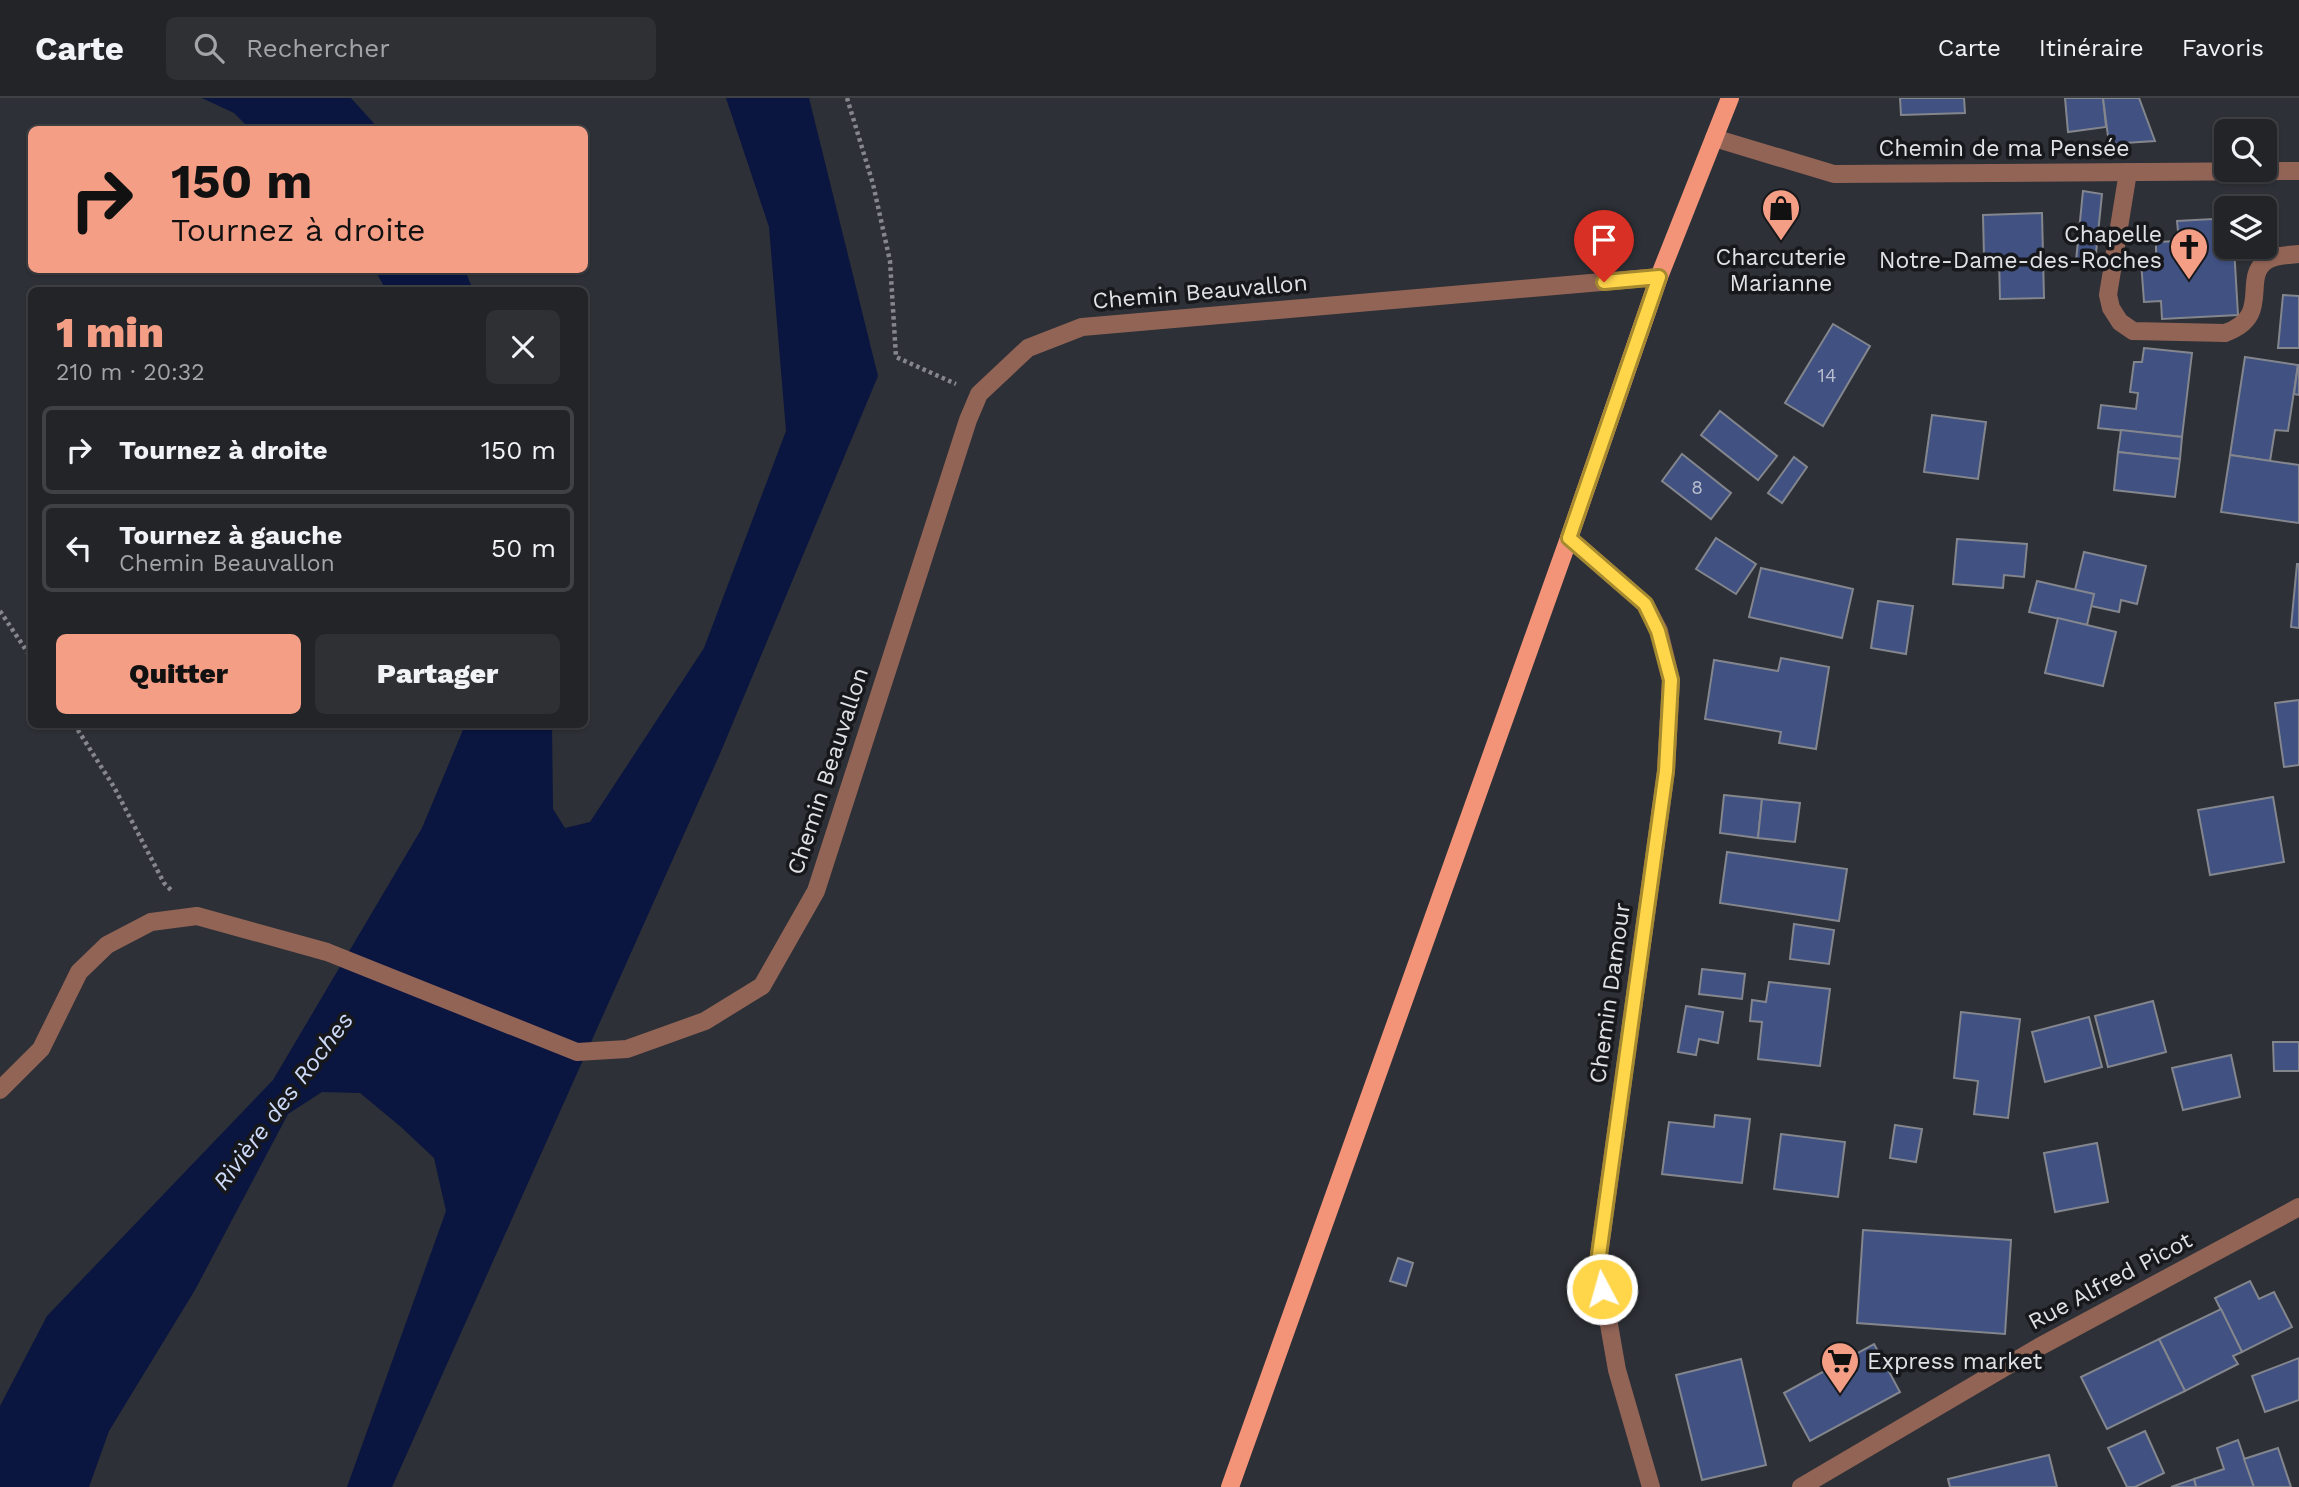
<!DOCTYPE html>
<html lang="fr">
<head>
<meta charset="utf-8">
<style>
  :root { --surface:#222428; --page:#2e3034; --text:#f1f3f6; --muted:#a2a4a8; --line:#3f4145; --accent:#f49e86 }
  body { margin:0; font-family:"Work Sans",sans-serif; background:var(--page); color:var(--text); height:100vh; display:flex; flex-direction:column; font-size:26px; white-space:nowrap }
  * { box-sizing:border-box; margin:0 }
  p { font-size:23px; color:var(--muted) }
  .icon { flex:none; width:38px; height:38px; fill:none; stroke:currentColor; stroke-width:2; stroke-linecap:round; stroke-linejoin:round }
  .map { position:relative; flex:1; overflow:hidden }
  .details { position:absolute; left:28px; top:189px; width:560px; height:441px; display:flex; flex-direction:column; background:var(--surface); border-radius:10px; box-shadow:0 2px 5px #0004,0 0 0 2px var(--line) }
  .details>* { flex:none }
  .guide { position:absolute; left:28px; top:28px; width:560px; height:147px; border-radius:10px; box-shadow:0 2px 5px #0004,0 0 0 2px var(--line); background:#f49e86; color:#111; overflow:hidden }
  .buttons { position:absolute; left:2214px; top:21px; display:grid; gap:14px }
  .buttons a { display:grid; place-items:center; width:63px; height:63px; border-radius:10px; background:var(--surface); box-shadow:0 2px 5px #0004,0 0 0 2px var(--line); font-size:35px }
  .pin { position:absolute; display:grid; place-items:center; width:60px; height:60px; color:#fff; margin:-72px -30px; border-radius:50% 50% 50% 0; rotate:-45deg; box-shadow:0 0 7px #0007 }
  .pin .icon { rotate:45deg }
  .me { position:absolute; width:77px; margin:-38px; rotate:354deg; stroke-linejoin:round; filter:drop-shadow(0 0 5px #0008) }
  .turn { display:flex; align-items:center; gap:24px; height:147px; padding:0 28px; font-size:32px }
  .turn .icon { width:91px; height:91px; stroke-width:2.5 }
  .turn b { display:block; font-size:49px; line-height:60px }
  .round { display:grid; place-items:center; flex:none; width:74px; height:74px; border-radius:10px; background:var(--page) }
  .summary { display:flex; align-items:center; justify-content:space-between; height:119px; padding:0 28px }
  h1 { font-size:42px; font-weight:800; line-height:52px; color:var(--accent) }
  .action { display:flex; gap:14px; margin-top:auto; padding:14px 28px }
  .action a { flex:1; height:80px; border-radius:10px; background:var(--accent); color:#111; font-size:28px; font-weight:800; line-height:80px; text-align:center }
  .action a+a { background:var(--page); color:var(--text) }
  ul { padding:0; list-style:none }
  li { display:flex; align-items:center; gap:21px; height:88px; margin:0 14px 10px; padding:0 14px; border:4px solid var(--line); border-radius:10px }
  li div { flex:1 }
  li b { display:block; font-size:26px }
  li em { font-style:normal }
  header { display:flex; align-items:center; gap:42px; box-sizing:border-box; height:98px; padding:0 35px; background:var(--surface); border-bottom:2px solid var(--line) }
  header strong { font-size:33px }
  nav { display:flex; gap:38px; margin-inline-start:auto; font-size:24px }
  .search { width:490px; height:63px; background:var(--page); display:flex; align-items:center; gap:18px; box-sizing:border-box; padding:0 24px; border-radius:10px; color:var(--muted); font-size:26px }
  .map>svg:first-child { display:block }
  .water { fill:#0a1540 }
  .building { fill:#405182; stroke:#83868d; stroke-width:2 }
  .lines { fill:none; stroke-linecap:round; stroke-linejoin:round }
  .path { stroke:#85878c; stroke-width:4.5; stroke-dasharray:3.5 3.5; stroke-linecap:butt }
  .minor { stroke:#926456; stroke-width:18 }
  .major { stroke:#f39479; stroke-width:18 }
  .route-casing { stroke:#a68a30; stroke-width:18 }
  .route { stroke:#ffd54a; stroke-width:12 }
  .labels { text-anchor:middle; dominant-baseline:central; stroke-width:7; stroke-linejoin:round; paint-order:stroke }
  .number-label { font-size:19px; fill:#b8becd }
  .street-label { font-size:23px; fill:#e0e2e6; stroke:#17181b }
  .poi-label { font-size:23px; fill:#e0e2e6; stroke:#17181b; text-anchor:end }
  .water-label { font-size:24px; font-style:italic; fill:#cdd9f9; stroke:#17181b }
</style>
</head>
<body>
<header>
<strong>Carte</strong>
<div class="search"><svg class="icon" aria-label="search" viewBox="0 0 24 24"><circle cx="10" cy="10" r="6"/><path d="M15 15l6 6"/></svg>Rechercher</div>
<nav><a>Carte</a><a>Itinéraire</a><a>Favoris</a></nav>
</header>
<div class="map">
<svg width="2299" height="1389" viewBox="0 0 2299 1389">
  <rect width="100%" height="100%" fill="#2d3036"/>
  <g class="water">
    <path d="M202,0H351L379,31H250L234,15Z"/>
    <path d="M726,0H809L878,278L719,658L392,1389H347L446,1113L434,1060L401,1029L360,995L322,994L288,1016L195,1192L109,1333L89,1389H0V1308L47,1218L273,982L422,730L465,627H552L553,711L565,730L590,724L704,550L786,333L769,129Z"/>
    <path d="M375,172H465L473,192H386Z"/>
  </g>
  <g class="building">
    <path d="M1900,0H1964L1965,15L1901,17Z"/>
    <path d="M2065,0H2103L2106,29L2068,34Z"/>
    <path d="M2103,0H2139L2155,43L2109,46Z"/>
    <path d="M2083,93L2102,96L2095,165L2076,163Z"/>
    <path d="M2042,115L2044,200L2000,201L1999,159H1984L1983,117Z"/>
    <path d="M2213,121L2214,139L2226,138V149H2234L2238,217L2162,221L2161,203L2144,204L2141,163L2156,162V144L2179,143L2177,123Z"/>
    <path d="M2283,197L2299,198V250H2278Z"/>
    <path d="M1833,226L1870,248L1823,328L1785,305Z"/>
    <path d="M2144,250L2192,255L2182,339L2098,330L2101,307L2136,311L2138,295L2130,294L2134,264H2142Z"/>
    <path d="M2245,259L2298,267L2288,333L2275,332L2270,363L2230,357Z"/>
    <path d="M2298,267H2299V297L2294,296Z"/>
    <path d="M1720,313L1777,358L1758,382L1701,337Z"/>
    <path d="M1932,317L1986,324L1978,381L1924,374Z"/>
    <path d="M2121,332L2182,339L2180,361L2118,354Z"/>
    <path d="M2118,354L2180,361L2175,399L2114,392Z"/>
    <path d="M1682,356L1731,395L1711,421L1662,383Z"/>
    <path d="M2230,357L2299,367V425L2221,414Z"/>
    <path d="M1794,359L1807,369L1782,405L1768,395Z"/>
    <path d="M1716,440L1756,466L1736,496L1696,471Z"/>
    <path d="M1957,441L2027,446L2024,479L2004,477L2003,490L1953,486Z"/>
    <path d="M2084,454L2146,468L2137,506L2121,502L2119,514L2091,508L2094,496L2075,492Z"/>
    <path d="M2297,466H2299V530L2291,529Z"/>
    <path d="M1761,470L1853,491L1842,540L1749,519Z"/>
    <path d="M2037,483L2094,496L2087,527L2029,514Z"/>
    <path d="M1878,503L1913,508L1906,556L1871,550Z"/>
    <path d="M2058,520L2116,534L2103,588L2045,575Z"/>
    <path d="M1781,560L1829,569L1816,651L1779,645L1781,634L1705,621L1714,562L1778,573Z"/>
    <path d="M2299,602V667L2284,669L2275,605Z"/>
    <path d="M1724,697L1762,701L1758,740L1720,735Z"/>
    <path d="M2273,699L2284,764L2210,777L2198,712Z"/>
    <path d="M1762,701L1800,705L1795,744L1758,740Z"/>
    <path d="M1727,754L1847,771L1839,823L1720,805Z"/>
    <path d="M1794,826L1834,832L1829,866L1790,861Z"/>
    <path d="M1702,871L1745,876L1742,901L1699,896Z"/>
    <path d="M1769,884L1830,891L1820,968L1758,961L1762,924L1750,923L1752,902L1766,904Z"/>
    <path d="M2153,903L2166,954L2108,969L2095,918Z"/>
    <path d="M1686,908L1723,914L1718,945L1699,941L1696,957L1678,954Z"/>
    <path d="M1961,914L2020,921L2008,1020L1974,1016L1978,983L1954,980Z"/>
    <path d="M2089,919L2102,969L2045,984L2032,934Z"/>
    <path d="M2273,944H2299V973H2274Z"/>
    <path d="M2231,957L2240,999L2183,1012L2172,970Z"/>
    <path d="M1715,1017L1750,1021L1742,1085L1662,1076L1669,1024L1714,1029Z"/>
    <path d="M1895,1027L1922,1031L1916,1064L1890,1060Z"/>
    <path d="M1781,1036L1845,1044L1838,1099L1774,1091Z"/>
    <path d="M2097,1045L2108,1104L2055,1114L2044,1055Z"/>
    <path d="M1863,1132L2011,1142L2005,1236L1857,1225Z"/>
    <path d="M1398,1160L1413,1165L1406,1188L1390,1183Z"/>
    <path d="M2250,1183L2259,1201L2274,1194L2292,1229L2242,1254L2215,1200Z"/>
    <path d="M2221,1211L2242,1254L2233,1258L2238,1266L2185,1293L2159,1241Z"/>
    <path d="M2159,1241L2185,1293L2107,1331L2081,1279Z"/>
    <path d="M1874,1246L1900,1294L1810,1343L1784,1295Z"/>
    <path d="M2299,1260V1302L2265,1314L2252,1278Z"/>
    <path d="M1741,1261L1766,1367L1702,1382L1676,1277Z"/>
    <path d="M2145,1333L2164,1375L2135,1389H2127L2108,1350Z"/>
    <path d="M2238,1342L2254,1389H2196L2194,1381L2224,1371L2217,1350Z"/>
    <path d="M2278,1350L2291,1389H2254L2244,1361Z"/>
    <path d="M2049,1357L2057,1389H1950L1948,1381Z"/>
    <path d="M2194,1381L2196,1389H2171Z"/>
  </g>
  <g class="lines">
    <g class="path">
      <path d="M847,0L873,86L890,163L896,259L956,286"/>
      <path d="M0,513L32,561"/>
      <path d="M74,626L114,689L164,785L172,793"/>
    </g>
    <g class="minor">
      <path d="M1714,40L1834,76L2299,73"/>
      <path d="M2128,74L2108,197L2111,210L2120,224L2133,233L2225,235C2273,218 2241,181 2266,163C2275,157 2289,157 2299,156"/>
      <path d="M1569,440L1645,506L1659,533L1671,582L1666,673L1598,1164L1617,1272L1651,1389"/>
      <path d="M0,992L41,951L79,874L107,847L151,824L197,818L327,854L577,954L627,951L705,923L762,888L816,793L968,322L979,296L1028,250L1082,229L1659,179"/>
      <path d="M1801,1389L2039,1249L2299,1109"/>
    </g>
    <path class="major" d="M1230,1389L1569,440L1659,179L1730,0"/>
  </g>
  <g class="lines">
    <defs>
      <path id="route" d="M1602,1191L1598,1164L1666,673L1671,582L1658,533L1645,506L1569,440L1659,179L1604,184"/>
    </defs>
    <use href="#route" class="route-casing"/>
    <use href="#route" class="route"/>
  </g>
  <defs>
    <symbol id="shop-pin" viewBox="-11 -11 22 30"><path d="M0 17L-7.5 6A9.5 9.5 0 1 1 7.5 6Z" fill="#f49e86" stroke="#17181b"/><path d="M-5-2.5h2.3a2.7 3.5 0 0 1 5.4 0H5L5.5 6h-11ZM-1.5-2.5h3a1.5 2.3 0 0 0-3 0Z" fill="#111"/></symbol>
    <symbol id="church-pin" viewBox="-11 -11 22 30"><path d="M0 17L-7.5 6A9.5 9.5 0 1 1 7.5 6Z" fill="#f49e86" stroke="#17181b"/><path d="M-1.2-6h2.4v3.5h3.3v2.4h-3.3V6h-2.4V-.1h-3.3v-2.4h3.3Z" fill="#111"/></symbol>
    <symbol id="supermarket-pin" viewBox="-11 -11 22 30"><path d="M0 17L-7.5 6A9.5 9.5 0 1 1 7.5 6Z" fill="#f49e86" stroke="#17181b"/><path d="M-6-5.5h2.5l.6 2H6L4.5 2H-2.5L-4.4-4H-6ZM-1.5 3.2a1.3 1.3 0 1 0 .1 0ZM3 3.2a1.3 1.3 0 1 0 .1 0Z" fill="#111"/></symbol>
  </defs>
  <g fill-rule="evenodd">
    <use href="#shop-pin" x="1759" y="88" width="44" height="60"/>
    <use href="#church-pin" x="2167" y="127" width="44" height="60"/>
    <use href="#supermarket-pin" x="1818" y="1241" width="44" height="60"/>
  </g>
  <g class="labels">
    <g class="number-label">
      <text x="1827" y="277">14</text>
      <text x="1697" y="389">8</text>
    </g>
    <g class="street-label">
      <text x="2004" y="50">Chemin de ma Pensée</text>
      <text transform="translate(1200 194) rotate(-5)">Chemin Beauvallon</text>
      <text transform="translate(828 673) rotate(-72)">Chemin Beauvallon</text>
      <text transform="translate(1610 895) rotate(-82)">Chemin Damour</text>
      <text transform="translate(2110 1183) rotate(-28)">Rue Alfred Picot</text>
    </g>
    <g class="poi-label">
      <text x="2162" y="136">Chapelle<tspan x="2162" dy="26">Notre-Dame-des-Roches</tspan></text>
      <text x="1781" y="159" text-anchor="middle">Charcuterie<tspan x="1781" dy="26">Marianne</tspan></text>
      <text x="1867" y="1263" text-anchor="start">Express market</text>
    </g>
    <g class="water-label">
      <text transform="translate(283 1003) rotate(-53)">Rivière des Roches</text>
    </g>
  </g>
</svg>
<div class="buttons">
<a><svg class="icon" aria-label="search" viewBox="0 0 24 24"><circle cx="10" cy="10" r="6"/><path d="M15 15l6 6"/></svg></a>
<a><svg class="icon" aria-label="layers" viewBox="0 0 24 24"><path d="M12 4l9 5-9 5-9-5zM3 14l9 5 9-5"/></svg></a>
</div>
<div class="pin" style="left:1604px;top:184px;background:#d93025"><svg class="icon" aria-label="arrive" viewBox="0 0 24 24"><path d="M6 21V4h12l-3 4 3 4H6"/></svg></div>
<svg class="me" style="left:1602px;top:1191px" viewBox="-20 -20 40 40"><circle r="17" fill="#ffd54a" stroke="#fff" stroke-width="3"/><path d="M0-11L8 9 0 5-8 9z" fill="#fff"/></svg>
<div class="guide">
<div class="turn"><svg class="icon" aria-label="right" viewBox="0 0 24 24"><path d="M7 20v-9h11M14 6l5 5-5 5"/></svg><div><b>150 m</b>Tournez à droite</div></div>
</div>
<section class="details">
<div class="summary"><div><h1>1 min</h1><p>210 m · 20:32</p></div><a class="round"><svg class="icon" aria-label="close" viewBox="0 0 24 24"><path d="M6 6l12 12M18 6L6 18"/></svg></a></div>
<ul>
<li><svg class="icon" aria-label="right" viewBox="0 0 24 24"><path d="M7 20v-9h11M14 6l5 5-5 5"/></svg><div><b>Tournez à droite</b></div><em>150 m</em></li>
<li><svg class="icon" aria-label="left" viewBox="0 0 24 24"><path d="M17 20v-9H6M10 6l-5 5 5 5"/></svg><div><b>Tournez à gauche</b><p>Chemin Beauvallon</p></div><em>50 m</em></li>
</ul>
<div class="action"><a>Quitter</a><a>Partager</a></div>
</section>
</div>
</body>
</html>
